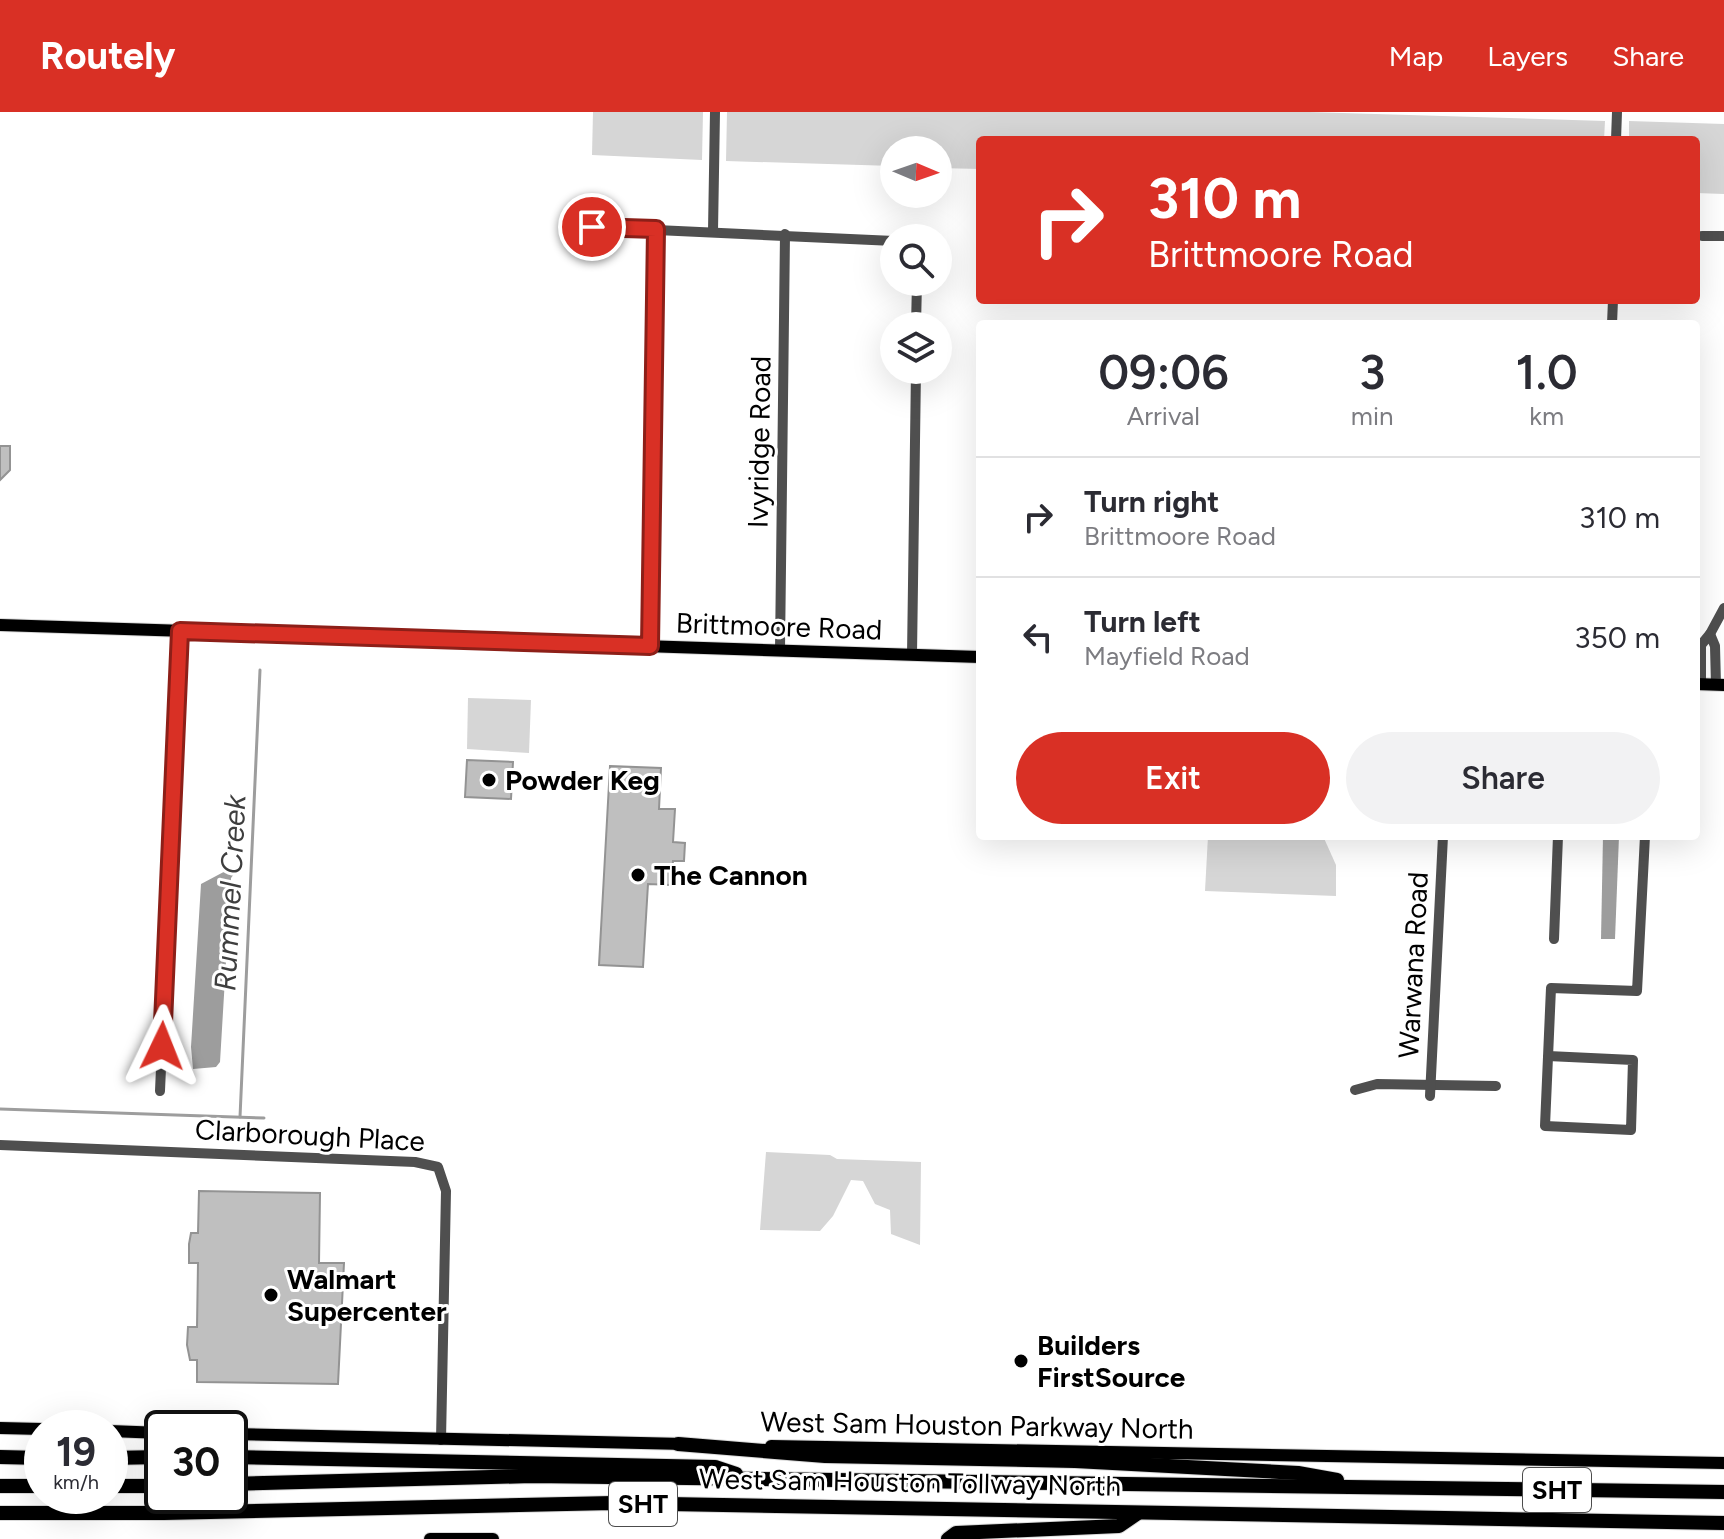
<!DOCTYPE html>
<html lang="en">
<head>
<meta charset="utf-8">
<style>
  :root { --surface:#fff; --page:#f2f2f3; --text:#2b2b33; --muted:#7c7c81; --line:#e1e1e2; --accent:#d93025 }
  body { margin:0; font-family:Figtree,sans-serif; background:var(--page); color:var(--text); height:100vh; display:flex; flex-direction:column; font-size:30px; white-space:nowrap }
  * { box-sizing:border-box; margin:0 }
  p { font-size:26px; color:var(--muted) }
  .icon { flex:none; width:44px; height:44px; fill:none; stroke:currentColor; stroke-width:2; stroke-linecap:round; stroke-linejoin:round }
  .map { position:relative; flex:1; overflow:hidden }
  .details { position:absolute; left:976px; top:208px; width:724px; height:520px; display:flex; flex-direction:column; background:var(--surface); border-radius:8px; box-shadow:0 8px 32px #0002 }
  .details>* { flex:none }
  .hud { position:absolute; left:976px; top:24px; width:724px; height:168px; border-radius:8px; box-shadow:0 8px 32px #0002; background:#d93025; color:#fff; overflow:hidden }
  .needle { width:52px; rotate:92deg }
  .tools { position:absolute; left:880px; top:24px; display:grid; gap:16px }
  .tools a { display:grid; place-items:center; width:72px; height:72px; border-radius:50%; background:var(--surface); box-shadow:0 8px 32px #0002; font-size:40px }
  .speed { position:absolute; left:24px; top:1298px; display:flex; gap:16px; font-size:40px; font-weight:700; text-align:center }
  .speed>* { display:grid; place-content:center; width:104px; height:104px; border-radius:50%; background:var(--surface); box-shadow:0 8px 32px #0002; line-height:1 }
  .speed small { font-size:20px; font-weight:400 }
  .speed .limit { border:4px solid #111; border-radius:12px; background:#fff; color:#111 }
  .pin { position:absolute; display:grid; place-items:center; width:68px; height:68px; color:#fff; margin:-34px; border:4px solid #fff; border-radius:50%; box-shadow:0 2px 8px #0007 }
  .me { position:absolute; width:88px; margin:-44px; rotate:2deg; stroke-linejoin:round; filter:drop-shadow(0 0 6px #0008) }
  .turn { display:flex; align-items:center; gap:28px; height:168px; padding:0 40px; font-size:36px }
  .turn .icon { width:104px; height:104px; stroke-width:2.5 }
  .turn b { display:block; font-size:56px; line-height:68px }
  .eta { display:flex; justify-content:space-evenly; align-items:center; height:136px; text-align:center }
  .eta b { font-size:48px; font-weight:600; line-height:56px }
  .primary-button { display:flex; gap:16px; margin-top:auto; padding:16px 40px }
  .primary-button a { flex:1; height:92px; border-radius:48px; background:var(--accent); color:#fff; font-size:32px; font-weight:600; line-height:92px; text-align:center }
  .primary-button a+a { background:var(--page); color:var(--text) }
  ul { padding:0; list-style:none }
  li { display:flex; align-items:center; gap:24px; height:120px; padding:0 40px; border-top:2px solid var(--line) }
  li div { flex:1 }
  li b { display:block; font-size:30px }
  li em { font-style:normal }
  header { display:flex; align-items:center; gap:48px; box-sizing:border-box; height:112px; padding:0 40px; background:var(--accent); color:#fff }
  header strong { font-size:38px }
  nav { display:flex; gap:44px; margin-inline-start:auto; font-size:28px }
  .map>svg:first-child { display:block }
  .green { fill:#d6d6d6 }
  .water { fill:#9d9d9d }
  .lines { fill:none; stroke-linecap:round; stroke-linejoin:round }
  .stream { stroke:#9d9d9d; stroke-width:3 }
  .building { fill:#bfbfbf; stroke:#939393; stroke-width:2 }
  .major-casing { stroke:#dbdbdb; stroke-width:14 }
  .highway-casing { stroke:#dbdbdb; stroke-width:16 }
  .minor { stroke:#4f4f4f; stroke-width:10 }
  .major { stroke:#000; stroke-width:12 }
  .highway { stroke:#000; stroke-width:14 }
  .route-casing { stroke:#8d1f18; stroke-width:20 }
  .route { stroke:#d93025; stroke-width:14 }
  .poi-dot { fill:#000; stroke:#fff; stroke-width:3 }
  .labels { text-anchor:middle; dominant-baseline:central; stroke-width:6; stroke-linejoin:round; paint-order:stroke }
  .shield { fill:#fff; stroke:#4c4c4c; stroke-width:2 }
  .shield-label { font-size:26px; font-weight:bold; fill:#000 }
  .street-label { font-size:28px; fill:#000; stroke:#fff }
  .poi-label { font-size:28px; font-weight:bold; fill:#000; stroke:#fff; text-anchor:start }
  .water-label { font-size:30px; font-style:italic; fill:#3e3e3e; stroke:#fff }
</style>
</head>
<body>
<header>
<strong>Routely</strong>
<nav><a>Map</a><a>Layers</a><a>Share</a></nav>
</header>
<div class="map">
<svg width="1724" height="1427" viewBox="0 0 1724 1427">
  <rect width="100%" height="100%" fill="#fff"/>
  <g class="green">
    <path d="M593,0H703L702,48L592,43Z"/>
    <path d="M727,0H1309L1605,9L1604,28H980V57L938,56V38H894V54L726,49Z"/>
    <path d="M1629,9L1724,12V82L1696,81V28H1629Z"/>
    <path d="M468,586L531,588L529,641L467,637Z"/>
    <path d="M1208,724H1323L1336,753V784L1205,779Z"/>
    <path d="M766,1040L830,1043L837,1047L921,1050L920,1133L891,1122L890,1098L875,1092L863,1069L851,1068L833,1104L820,1119L760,1118Z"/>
  </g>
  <g class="water">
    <path d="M1603,724H1619L1615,827H1601Z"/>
    <path d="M233,755L237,758L231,766L220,950L216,955L193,957L191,935L201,772Z"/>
  </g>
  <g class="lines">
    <g class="stream">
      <path d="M0,997L264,1006"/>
      <path d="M240,1005L260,558"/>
    </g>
  </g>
  <g class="building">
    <path d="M0,334H10V358L0,368Z"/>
    <path d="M467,648L513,650L511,687L465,685Z"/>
    <path d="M610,654L661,656L659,697H675L673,730L685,731L684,749H673L671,773L648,772L643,855L599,853Z"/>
    <path d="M199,1079L320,1081L319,1151H344L338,1272L197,1270V1248H190L187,1233L188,1215H197L198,1151H189V1132L191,1121H198Z"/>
  </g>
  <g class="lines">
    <defs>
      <g id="major">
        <path d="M0,513L980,545"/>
        <path d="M1696,572L1724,573"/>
        <path d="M0,1316L42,1317"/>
        <path d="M110,1319L162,1321"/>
        <path d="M230,1322L685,1332"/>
        <path d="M771,1334L1724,1351"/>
        <path d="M430,1427H493"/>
      </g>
      <g id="highway">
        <path d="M678,1332L825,1344L1075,1349L1298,1361L1337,1368"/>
        <path d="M0,1345L42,1346"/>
        <path d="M230,1345L715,1355L736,1362"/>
        <path d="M110,1346L162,1345"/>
        <path d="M230,1372L532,1364L1724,1380"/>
        <path d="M0,1374H42"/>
        <path d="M110,1374H162"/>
        <path d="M0,1401H164L613,1391L1724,1411"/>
        <path d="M948,1427L956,1421L1119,1414L1138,1401"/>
      </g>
    </defs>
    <use href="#major" class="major-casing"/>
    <use href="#highway" class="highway-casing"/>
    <g class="minor">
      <path d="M1616,28L1617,0"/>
      <path d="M592,115L894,129"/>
      <path d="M713,119L715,0"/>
      <path d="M1702,124H1724"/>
      <path d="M1612,212L1613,188"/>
      <path d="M916,214L917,170"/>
      <path d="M1710,522L1724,496"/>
      <path d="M650,534L656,117"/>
      <path d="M780,538L785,122"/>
      <path d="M912,543L916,258"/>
      <path d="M1701,572V533L1710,522L1715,534L1716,573"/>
      <path d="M1554,827L1558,724"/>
      <path d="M1548,944L1633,948L1631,1018L1545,1014L1551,876L1637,879L1645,724"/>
      <path d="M1355,978L1377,972L1496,974"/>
      <path d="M160,979L180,519"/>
      <path d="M1430,984L1443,724"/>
      <path d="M0,1033L415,1050L438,1055L446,1079L441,1328"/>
    </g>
    <use href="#major" class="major"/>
    <use href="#highway" class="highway"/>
  </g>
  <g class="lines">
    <defs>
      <path id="route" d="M162,934L180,519L650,534L656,117L592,115"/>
    </defs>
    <use href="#route" class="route-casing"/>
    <use href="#route" class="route"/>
  </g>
  <g class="poi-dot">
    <circle cx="489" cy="668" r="8"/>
    <circle cx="638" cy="763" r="8"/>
    <circle cx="271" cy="1183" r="8"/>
    <circle cx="1021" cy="1249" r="8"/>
  </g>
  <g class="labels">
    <g class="shield">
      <rect x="1523" y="1356" width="68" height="44" rx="6"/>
      <rect x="609" y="1370" width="68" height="44" rx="6"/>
    </g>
    <g class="shield-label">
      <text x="1557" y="1378">SHT</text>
      <text x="643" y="1392">SHT</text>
    </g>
    <g class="street-label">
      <text transform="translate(759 330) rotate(-89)">Ivyridge Road</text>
      <text transform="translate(779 514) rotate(2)">Brittmoore Road</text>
      <text transform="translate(1413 853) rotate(-87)">Warwana Road</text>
      <text transform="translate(310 1023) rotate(3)">Clarborough Place</text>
      <text transform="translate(977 1313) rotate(1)">West Sam Houston Parkway North</text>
      <text transform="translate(910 1370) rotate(1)">West Sam Houston Tollway North</text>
    </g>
    <g class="poi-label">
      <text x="505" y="668">Powder Keg</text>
      <text x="654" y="763">The Cannon</text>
      <text x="287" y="1167">Walmart<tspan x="287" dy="32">Supercenter</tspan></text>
      <text x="1037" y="1233">Builders<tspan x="1037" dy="32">FirstSource</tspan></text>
    </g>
    <g class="water-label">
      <text transform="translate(230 781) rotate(-87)">Rummel Creek</text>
    </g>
  </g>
</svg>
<div class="tools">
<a><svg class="needle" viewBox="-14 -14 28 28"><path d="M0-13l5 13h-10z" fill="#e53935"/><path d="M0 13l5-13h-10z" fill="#7c7c81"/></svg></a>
<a><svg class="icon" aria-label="search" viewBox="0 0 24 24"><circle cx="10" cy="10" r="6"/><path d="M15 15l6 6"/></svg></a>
<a><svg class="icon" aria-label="layers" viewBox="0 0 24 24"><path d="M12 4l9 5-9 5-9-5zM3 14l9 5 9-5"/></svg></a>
</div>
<div class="speed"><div>19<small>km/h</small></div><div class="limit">30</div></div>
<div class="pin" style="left:592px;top:115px;background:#d93025"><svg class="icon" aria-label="arrive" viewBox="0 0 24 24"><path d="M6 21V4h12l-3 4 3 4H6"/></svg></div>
<svg class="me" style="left:162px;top:934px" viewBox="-20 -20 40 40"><path d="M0-17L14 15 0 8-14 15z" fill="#d93025" stroke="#fff" stroke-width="4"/></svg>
<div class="hud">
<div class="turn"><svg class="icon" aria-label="right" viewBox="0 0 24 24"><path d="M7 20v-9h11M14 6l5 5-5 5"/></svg><div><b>310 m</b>Brittmoore Road</div></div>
</div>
<section class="details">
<div class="eta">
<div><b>09:06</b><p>Arrival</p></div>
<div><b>3</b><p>min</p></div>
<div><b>1.0</b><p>km</p></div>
</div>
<ul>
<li><svg class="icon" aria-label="right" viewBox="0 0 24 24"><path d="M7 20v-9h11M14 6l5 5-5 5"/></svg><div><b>Turn right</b><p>Brittmoore Road</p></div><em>310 m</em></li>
<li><svg class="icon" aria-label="left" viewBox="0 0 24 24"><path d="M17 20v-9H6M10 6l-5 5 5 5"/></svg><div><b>Turn left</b><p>Mayfield Road</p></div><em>350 m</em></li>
</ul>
<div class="primary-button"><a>Exit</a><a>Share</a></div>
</section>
</div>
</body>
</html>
